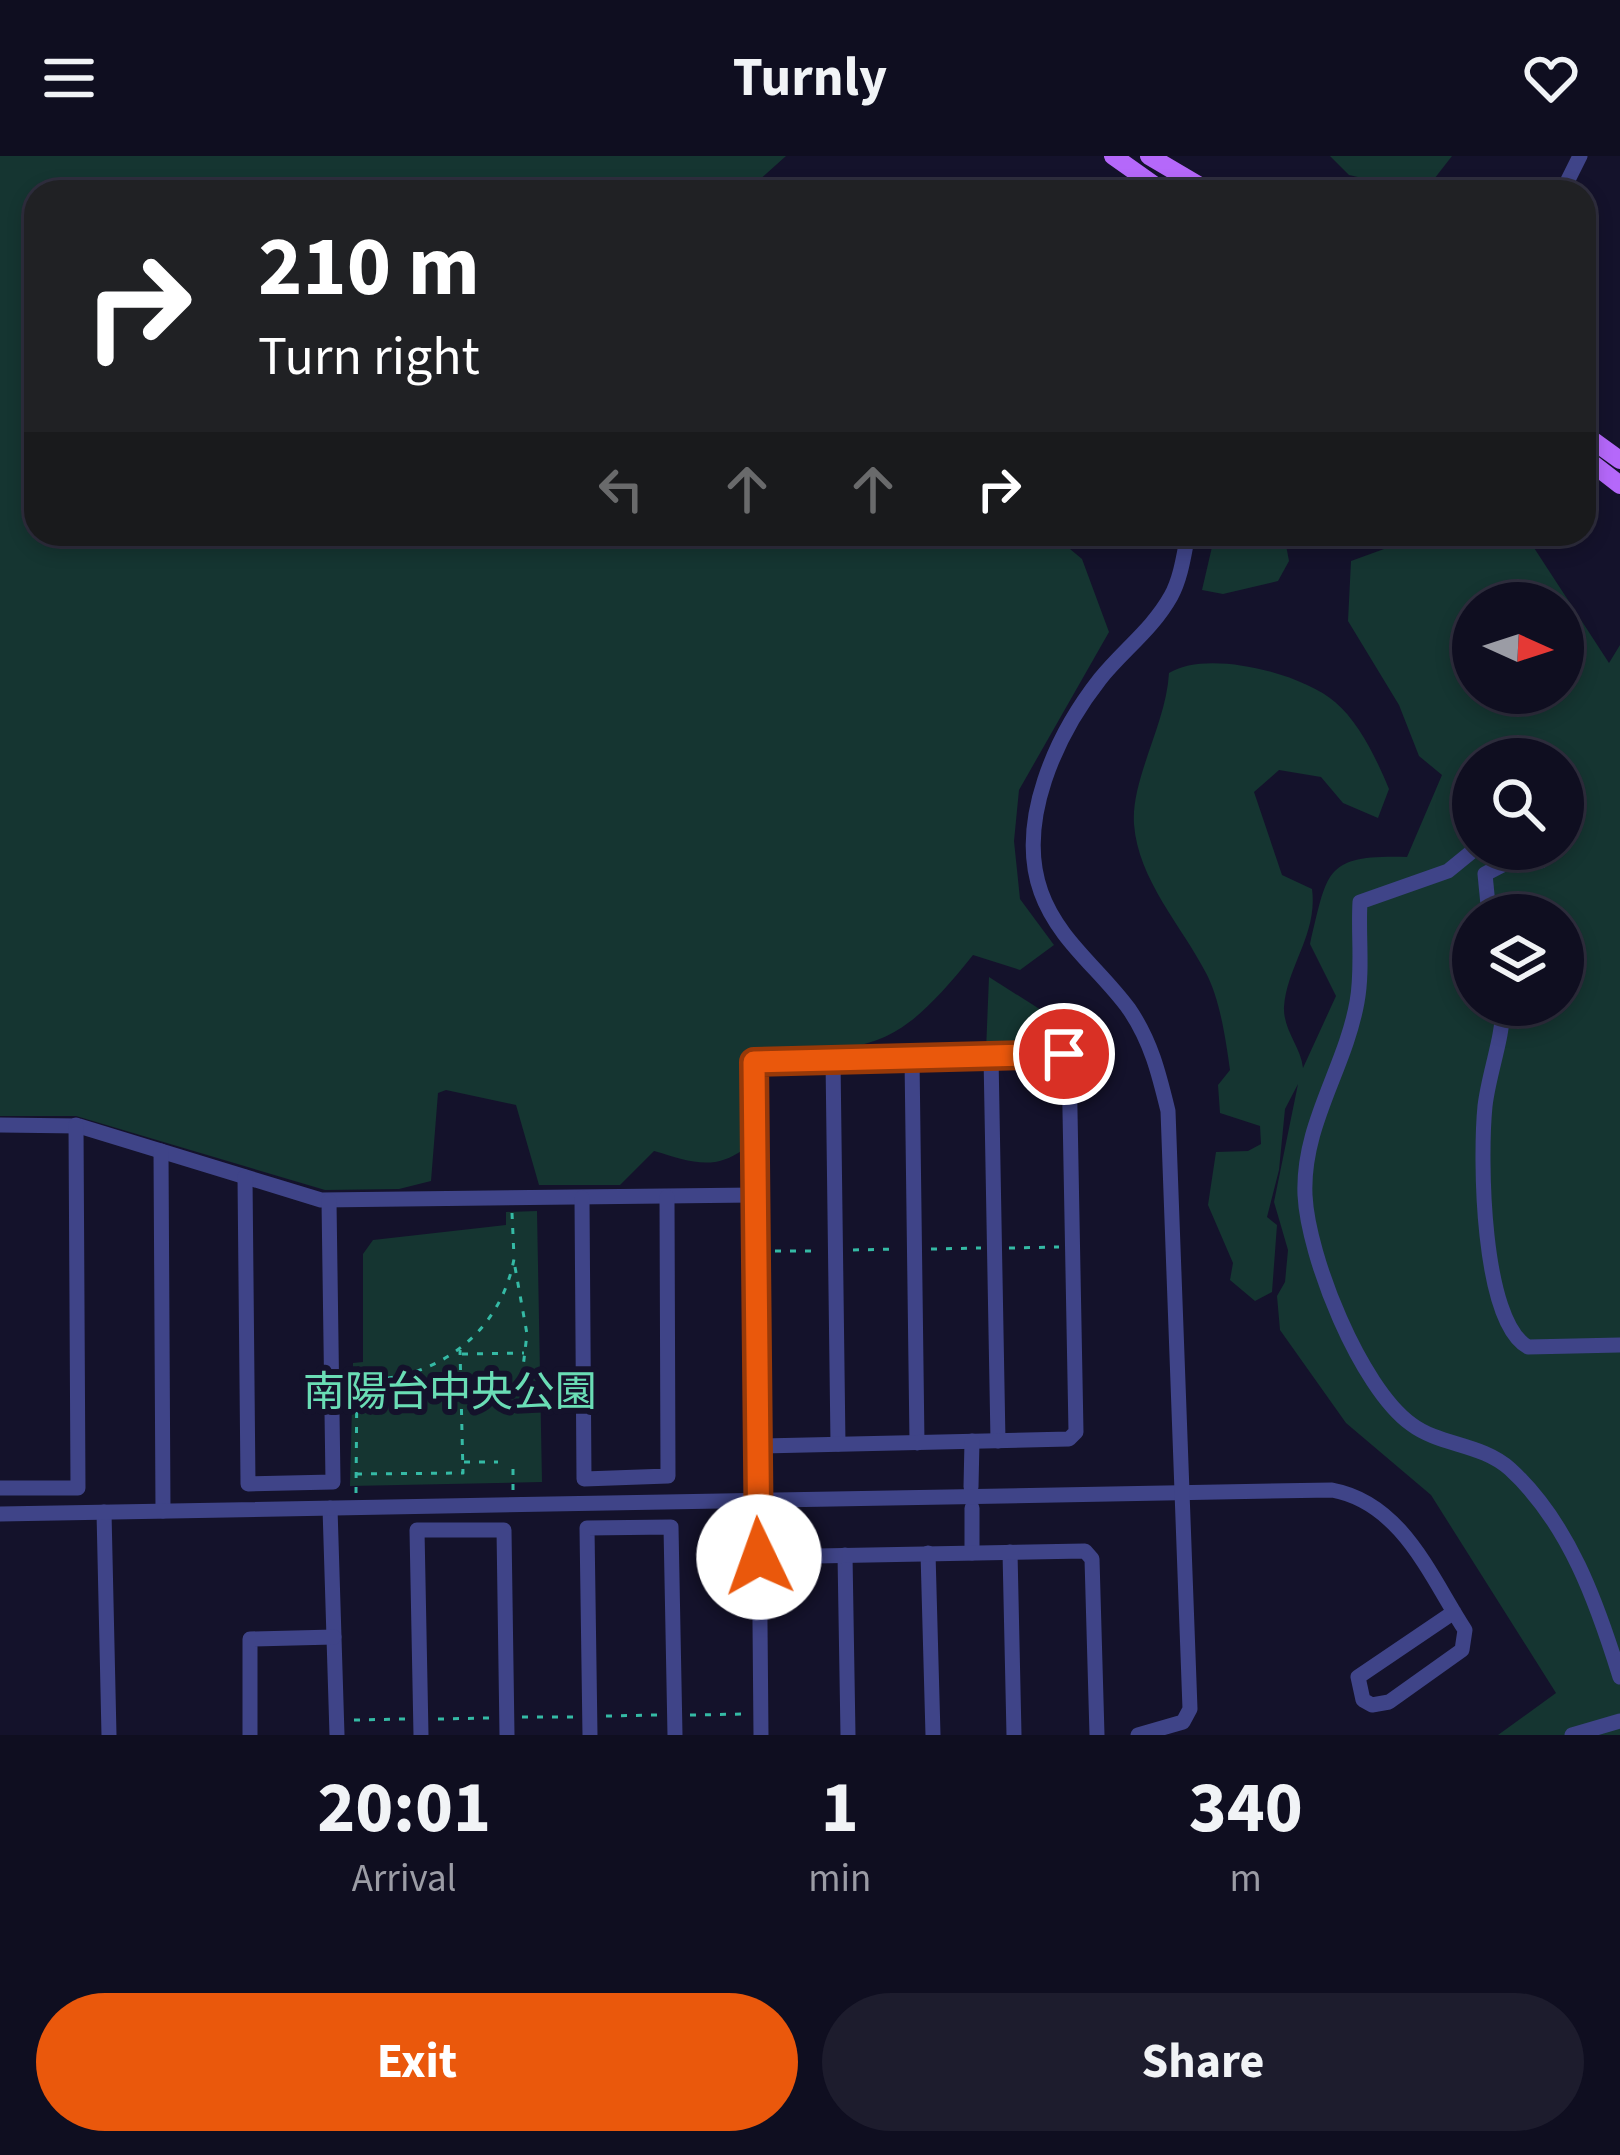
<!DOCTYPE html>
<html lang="en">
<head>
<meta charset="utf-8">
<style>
  :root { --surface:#0f0e20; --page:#1d1c2d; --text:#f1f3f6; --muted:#9b9ca5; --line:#2f2e3e; --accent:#ea580c }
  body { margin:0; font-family:"Source Sans 3","Noto Sans JP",sans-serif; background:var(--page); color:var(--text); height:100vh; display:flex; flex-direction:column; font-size:45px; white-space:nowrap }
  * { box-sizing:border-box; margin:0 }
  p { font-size:39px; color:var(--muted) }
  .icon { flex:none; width:66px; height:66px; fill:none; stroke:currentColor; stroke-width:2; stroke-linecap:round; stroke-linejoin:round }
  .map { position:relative; height:1579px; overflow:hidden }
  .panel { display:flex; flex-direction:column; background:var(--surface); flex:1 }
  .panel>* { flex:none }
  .top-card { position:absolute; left:24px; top:24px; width:1572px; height:366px; border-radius:36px; box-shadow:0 6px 18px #0003,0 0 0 3px var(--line); background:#202124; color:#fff; overflow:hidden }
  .needle { width:78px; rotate:93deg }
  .fabs { position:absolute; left:1452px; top:426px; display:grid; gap:24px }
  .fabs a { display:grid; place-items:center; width:132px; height:132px; border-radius:50%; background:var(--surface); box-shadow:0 6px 18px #0003,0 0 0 3px var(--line); font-size:60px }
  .pin { position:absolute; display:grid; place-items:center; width:102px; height:102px; color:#fff; margin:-51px; border:6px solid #fff; border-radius:50%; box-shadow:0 3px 12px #0007 }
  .me { position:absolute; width:132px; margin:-66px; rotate:357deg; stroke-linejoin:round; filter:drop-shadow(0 0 9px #0008) }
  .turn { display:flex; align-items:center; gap:42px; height:252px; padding:0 36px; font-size:54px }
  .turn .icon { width:156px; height:156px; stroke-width:2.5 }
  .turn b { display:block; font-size:84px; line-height:102px }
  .lanes { display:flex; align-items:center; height:114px; padding:0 36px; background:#0003; justify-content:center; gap:60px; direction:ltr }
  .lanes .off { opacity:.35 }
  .eta { display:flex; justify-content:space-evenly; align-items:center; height:204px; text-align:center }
  .eta b { font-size:72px; font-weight:700; line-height:84px }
  .cta { display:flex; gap:24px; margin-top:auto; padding:24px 36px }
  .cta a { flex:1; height:138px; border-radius:72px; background:var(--accent); color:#fff; font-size:48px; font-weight:700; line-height:138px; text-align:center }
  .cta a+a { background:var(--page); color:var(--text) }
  header { display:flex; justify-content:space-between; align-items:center; height:156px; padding:0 36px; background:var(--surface); font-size:54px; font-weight:700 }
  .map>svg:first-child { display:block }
  .green { fill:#153531; fill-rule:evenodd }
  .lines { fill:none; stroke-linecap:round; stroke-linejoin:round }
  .path { stroke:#35baa5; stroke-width:3; stroke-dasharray:6 9; stroke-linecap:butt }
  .minor { stroke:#3f4488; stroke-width:15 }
  .major { stroke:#b568fa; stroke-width:18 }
  .route-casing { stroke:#983908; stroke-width:30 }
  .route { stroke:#ea580c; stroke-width:21 }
  .labels { text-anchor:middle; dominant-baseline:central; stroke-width:12; stroke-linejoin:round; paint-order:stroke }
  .park-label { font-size:42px; fill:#6addb5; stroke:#14122b }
</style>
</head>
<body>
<header><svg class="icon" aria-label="menu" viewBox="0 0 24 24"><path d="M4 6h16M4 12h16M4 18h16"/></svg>Turnly<svg class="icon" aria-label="heart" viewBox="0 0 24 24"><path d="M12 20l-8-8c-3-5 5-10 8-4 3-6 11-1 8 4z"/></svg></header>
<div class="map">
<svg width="1620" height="1579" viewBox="0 0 1620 1579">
  <rect width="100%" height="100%" fill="#14122b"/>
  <g class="green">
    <path d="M0,0H786L757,26L760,36H36V378H1052L1082,403L1109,476L1019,634L1014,685L1020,743L1054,789L1020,814L973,799C893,899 873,892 751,898L744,993C713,1016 689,1005 654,995L620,1029H539L516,949L446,934L438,937L431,1025L399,1033L325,1034L76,960H0Z"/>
    <path d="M1330,0H1452L1424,36L1349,19Z"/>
    <path d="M1215,378H1284L1289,405L1278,425L1223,438L1202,434Z"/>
    <path d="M1398,378H1525L1609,507L1620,489V1579H1498L1556,1537L1431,1339L1346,1267L1280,1174L1277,1140L1285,1126L1288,1094L1274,1046L1298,928L1285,953L1279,1014L1267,1061L1277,1069L1272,1136L1255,1145L1230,1124L1233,1107L1208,1049L1216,996L1248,995L1261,988L1260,970L1220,957L1218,929L1230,914C1226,885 1220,843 1206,817C1182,770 1138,724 1134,668C1131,622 1166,569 1169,517C1207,493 1301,517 1335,546C1359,566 1377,604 1389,633L1378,662L1343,647L1321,621L1279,614L1254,636L1282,719L1312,733C1318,778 1287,810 1284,851C1283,874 1301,891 1303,912L1336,840L1310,788C1328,713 1325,699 1407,701L1442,619L1419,600L1399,549L1348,465L1351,405L1384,393ZM1473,447H1563V537H1473ZM1473,603H1563V693H1473ZM1473,759H1563V849H1473Z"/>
    <path d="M989,821L1071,873V895H986Z"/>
    <path d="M537,1055L542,1326L350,1330L353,1207L363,1206V1098L373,1084L506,1069V1056Z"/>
  </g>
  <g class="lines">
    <g class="path">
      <path d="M512,1057L514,1101"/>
      <path d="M1009,1092L1059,1091"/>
      <path d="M931,1093L981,1092"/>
      <path d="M853,1094L897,1093"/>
      <path d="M775,1095H819"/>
      <path d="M515,1111L527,1178L519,1245"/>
      <path d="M462,1198L524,1197"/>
      <path d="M357,1224C434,1226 500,1179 514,1103"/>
      <path d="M464,1306H498"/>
      <path d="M356,1318L463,1317L460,1194"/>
      <path d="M513,1334V1308"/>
      <path d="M356,1337L357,1213"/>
      <path d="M690,1559L747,1558"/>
      <path d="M606,1560L657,1559"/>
      <path d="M522,1561H573"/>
      <path d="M438,1563L489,1562"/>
      <path d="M354,1564L405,1563"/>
    </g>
    <g class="minor">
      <path d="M1562,36L1580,0"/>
      <path d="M1475,693L1448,715L1360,746C1358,779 1363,814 1357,846C1345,913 1302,969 1305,1039C1308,1101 1360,1231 1411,1268C1440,1290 1481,1287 1510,1313C1569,1367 1597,1447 1620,1521"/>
      <path d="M1489,759L1485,718L1506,707L1541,705L1551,693"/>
      <path d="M1503,849C1503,883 1489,916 1485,950C1480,1000 1481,1165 1528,1191L1620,1189"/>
      <path d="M991,900L998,1285"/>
      <path d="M912,902L917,1287"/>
      <path d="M833,904L838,1288"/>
      <path d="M0,969L79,970L321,1044L754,1039"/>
      <path d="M161,995L163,1355"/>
      <path d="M245,1021L248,1328L333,1326L329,1045"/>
      <path d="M582,1042L584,1323L668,1320L667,1041"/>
      <path d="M757,1290L1069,1283L1076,1276L1069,902L1064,898L755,906L761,1579"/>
      <path d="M971,1331L972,1285"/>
      <path d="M0,1332H78L76,969"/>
      <path d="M330,1352L337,1579"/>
      <path d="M972,1352V1397"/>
      <path d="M104,1356L109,1579"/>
      <path d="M0,1358L1332,1334C1402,1347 1430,1420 1465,1474L1462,1494L1389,1546L1372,1549L1363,1544L1358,1521L1454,1456"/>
      <path d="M1010,1396L1014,1579"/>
      <path d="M928,1397L933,1579"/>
      <path d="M845,1399L848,1579"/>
      <path d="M759,1401L1085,1395L1092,1403L1097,1579"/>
      <path d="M250,1579V1483L334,1481"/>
      <path d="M421,1579L417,1374H504L507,1579"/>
      <path d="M590,1579L587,1372L671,1371L675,1579"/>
      <path d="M1138,1579L1183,1566L1190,1553L1168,955C1159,918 1151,885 1129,853C1100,813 1058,784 1041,736C1016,666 1056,579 1100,523C1123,494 1152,474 1171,440C1181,422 1184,398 1188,378"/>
      <path d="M1572,1579L1620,1565"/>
    </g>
    <g class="major">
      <path d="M1113,0L1164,36"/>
      <path d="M1149,0L1210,36"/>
      <path d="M1584,278L1620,304"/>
      <path d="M1584,301L1620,329"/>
    </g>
  </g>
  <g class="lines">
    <defs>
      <path id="route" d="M759,1401L754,906L1064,898"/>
    </defs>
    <use href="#route" class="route-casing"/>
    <use href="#route" class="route"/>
  </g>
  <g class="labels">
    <g class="park-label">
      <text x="450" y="1237">南陽台中央公園</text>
    </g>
  </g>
</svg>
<div class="fabs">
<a><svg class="needle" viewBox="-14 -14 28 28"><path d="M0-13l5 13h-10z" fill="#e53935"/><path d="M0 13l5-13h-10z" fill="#9b9ca5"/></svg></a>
<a><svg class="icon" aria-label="search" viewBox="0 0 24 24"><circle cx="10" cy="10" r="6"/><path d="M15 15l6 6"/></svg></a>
<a><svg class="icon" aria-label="layers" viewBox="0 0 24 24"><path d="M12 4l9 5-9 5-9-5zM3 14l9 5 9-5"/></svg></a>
</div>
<div class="pin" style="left:1064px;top:898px;background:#d93025"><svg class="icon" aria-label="arrive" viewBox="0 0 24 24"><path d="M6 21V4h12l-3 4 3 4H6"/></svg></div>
<svg class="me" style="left:759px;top:1401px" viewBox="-20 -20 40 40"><circle r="19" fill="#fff"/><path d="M0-13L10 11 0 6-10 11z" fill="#ea580c"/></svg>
<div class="top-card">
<div class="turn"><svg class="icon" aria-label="right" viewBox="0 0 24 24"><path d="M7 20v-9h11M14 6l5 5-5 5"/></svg><div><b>210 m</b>Turn right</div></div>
<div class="lanes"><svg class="icon off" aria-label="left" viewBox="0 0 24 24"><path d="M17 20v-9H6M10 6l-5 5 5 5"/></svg><svg class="icon off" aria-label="ahead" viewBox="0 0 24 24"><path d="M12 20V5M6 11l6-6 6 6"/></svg><svg class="icon off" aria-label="ahead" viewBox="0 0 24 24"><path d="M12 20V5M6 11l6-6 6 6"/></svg><svg class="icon" aria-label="right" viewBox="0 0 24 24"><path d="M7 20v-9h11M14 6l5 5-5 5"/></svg></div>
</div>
</div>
<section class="panel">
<div class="eta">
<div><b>20:01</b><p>Arrival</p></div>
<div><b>1</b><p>min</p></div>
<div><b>340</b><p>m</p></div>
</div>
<div class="cta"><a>Exit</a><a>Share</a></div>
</section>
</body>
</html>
